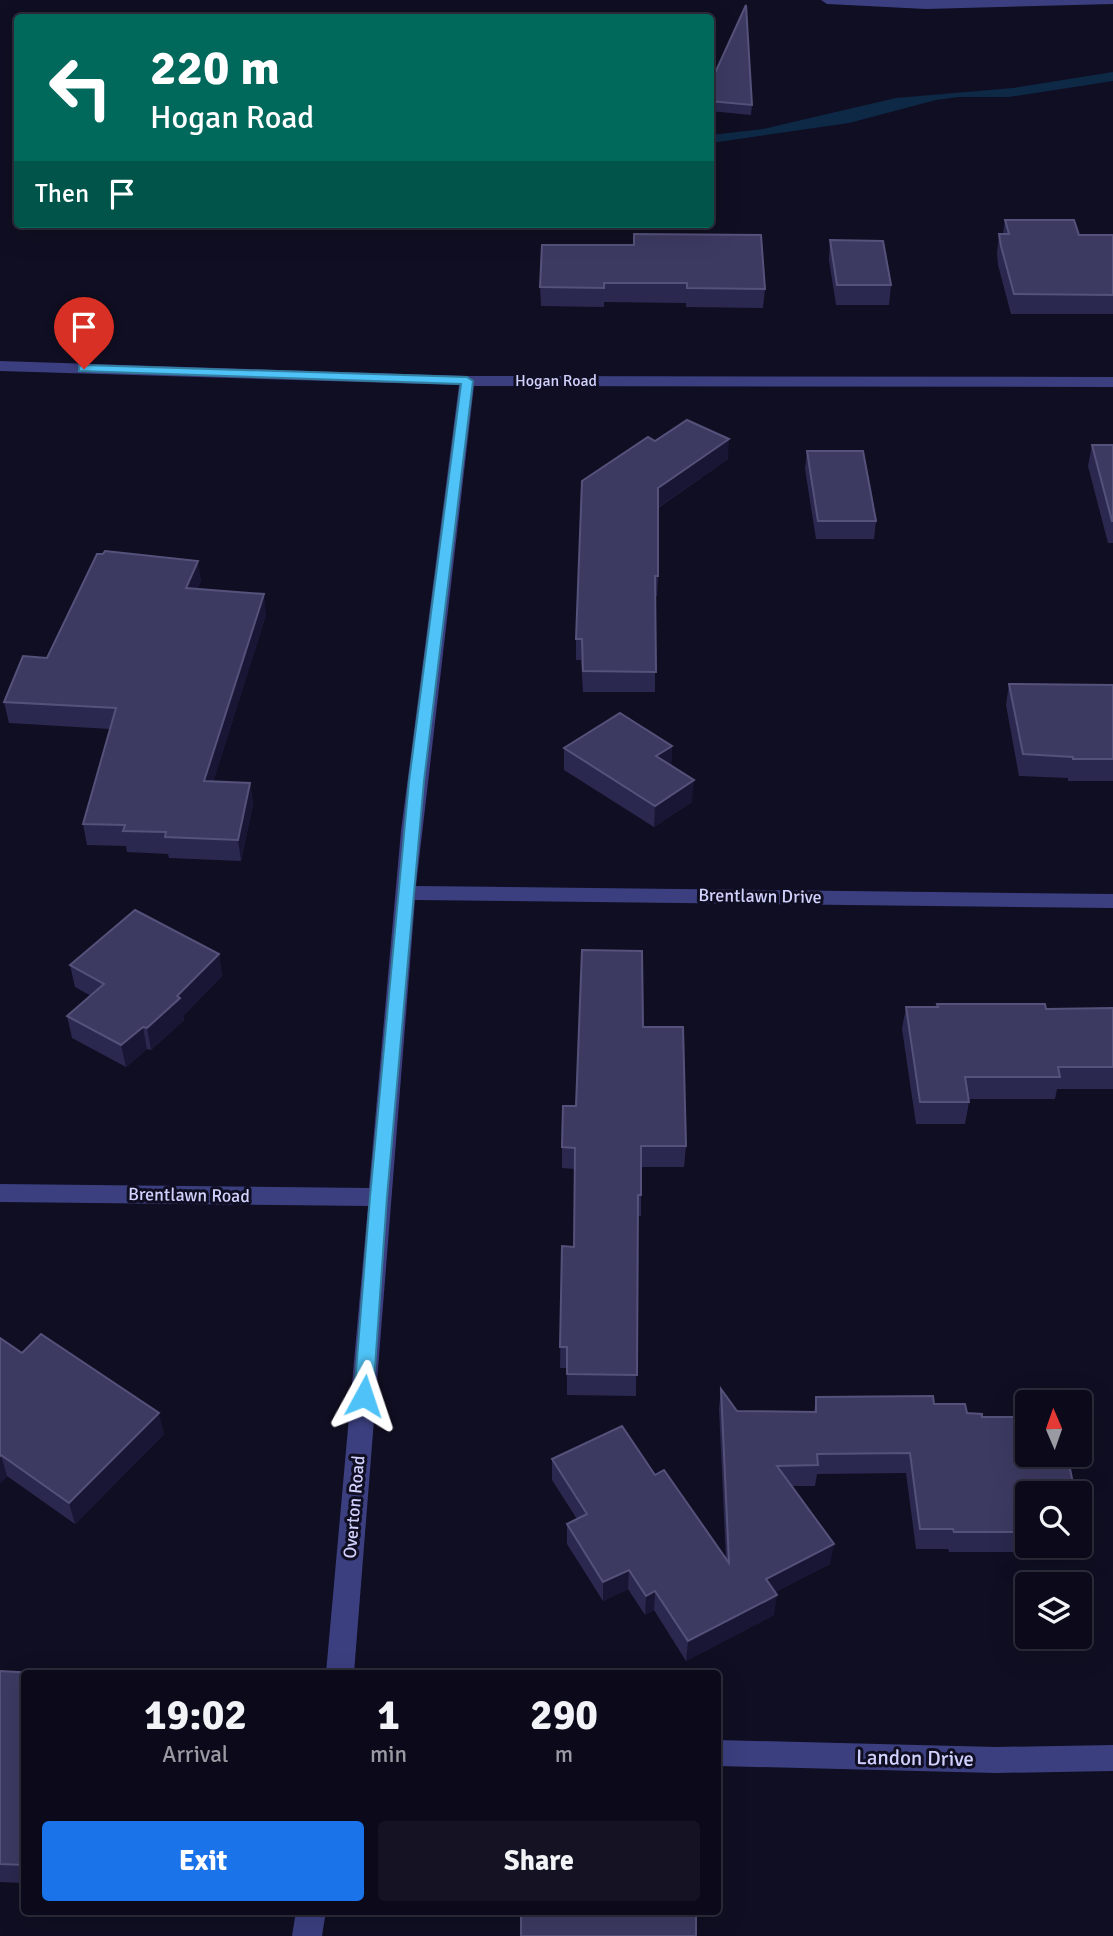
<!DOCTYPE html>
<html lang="en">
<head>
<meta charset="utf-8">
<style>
  :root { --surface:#0c0a1a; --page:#151323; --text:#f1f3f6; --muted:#9a9aa2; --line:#2c2b39; --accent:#1a73e8 }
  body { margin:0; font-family:Signika,sans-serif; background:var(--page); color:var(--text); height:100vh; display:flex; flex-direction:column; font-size:26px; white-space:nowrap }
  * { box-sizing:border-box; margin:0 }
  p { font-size:23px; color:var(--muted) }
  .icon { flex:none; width:38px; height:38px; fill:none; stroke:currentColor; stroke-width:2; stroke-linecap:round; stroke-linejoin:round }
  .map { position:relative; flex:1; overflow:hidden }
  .details { position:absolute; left:21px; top:1670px; width:700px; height:245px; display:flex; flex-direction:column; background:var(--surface); border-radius:7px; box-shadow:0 7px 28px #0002,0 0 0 2px var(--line) }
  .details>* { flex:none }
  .guide { position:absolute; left:14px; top:14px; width:700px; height:214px; border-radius:7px; box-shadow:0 7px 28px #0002,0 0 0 2px var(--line); background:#00695c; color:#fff; overflow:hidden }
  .needle { width:46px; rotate:358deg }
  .tools { position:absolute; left:1015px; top:1390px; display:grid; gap:14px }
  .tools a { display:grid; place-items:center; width:77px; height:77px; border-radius:7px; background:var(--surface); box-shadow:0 7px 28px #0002,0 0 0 2px var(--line); font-size:35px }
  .pin { position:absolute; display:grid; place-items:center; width:60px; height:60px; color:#fff; margin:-72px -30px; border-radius:50% 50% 50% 0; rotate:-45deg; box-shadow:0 0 7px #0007 }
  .pin .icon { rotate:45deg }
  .me { position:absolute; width:77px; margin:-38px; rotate:5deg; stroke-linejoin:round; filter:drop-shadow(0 0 5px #0008) }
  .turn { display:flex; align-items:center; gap:24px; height:147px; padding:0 21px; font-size:32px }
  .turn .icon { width:91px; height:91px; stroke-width:2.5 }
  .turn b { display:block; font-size:49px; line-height:60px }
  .then { display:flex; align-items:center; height:66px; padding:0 21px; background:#0003; gap:14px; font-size:26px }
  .eta { display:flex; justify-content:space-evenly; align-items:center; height:119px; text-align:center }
  .eta b { font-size:42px; font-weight:700; line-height:49px }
  .cta { display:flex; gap:14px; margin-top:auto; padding:14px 21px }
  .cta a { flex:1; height:80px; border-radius:7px; background:var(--accent); color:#fff; font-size:28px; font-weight:700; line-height:80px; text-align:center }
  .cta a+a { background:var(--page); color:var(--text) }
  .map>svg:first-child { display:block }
  .water { fill:#0e2946 }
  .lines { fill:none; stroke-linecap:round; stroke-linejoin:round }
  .minor { fill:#3b3f7f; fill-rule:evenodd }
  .wall { fill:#2b284f }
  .shaded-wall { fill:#191635 }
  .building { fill:#3d3a62; stroke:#54527a; stroke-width:2 }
  .route { fill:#4fc3f7; stroke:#337fa1; stroke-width:2 }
  .labels { text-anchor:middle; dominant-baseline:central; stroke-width:6; stroke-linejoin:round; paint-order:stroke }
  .far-street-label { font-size:16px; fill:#d1d1fe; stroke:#100e22 }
  .street-label { font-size:18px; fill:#d1d1fe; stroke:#100e22 }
  .near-street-label { font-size:21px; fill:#d1d1fe; stroke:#100e22 }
</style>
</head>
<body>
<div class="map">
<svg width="1113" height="1936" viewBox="0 0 1113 1936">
  <rect width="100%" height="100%" fill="#100e22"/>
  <path class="water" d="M1113,72V81L1009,97H959L936,100L849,123L711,143V135L763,129L896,98L1013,88Z"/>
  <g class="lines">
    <g class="minor">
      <path d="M821,0H1113V4L926,9L827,4Z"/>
      <path d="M0,361L467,376L1113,377V387L474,386L416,886L1113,894V908L415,900L354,1673H326L368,1206L0,1202V1184L369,1188L401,831L459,385L0,371Z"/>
      <path d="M718,1740L996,1747L1113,1745V1771L996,1773L718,1766Z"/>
      <path d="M296,1911H326L322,1936H292Z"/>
    </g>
  </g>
  <g class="wall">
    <path d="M710,84L752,105L751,115L710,111Z"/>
    <path d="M1005,220L1079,235H1113V314H1011L998,265L997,253L999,234H1003Z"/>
    <path d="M634,234L765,289L763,308L686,307V303L604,302V307L541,306L540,287L634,245Z"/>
    <path d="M830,240L891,285L889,305H836L829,260Z"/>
    <path d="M655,441L728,459L658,508V576L657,596H655V692H583L581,660H576V639Z"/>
    <path d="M1092,445H1113V543H1108L1088,466Z"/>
    <path d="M807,451L876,521L874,539H816L805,469Z"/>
    <path d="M201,581L197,589L266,615L213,782L250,783L253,804L241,861L169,858L168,854L127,852L126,846L87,845L83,824L110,729L9,723L4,702L47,658Z"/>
    <path d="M1009,684L1113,685V781H1068V778L1019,776L1006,705Z"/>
    <path d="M672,746L671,766L692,802L654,827L564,770V748Z"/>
    <path d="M219,954L222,976L183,1016L184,1020L151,1050L147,1049L126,1067L72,1038L67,1016L91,996L75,987L70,965Z"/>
    <path d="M937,1004L1046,1009L1113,1008V1089H1057L1055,1099H969V1102L965,1124H916L902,1029L906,1007H937Z"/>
    <path d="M643,1027L686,1146L684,1167H641V1216H638L636,1396L567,1395V1368H560L562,1246L574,1247L575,1169L562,1168V1147L576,1106Z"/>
    <path d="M0,1338L22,1353L164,1434L75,1524L7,1476L0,1483Z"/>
    <path d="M721,1389L737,1411L814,1412L816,1397L934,1404L982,1417L1027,1493V1545H1078L1076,1552H949L948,1549H916L906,1473L817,1474L815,1486H791L830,1564L775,1592L774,1615L686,1661L654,1610L645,1615L628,1589L603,1601L567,1544V1524L577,1519L552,1480V1459L655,1475L726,1559L719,1409Z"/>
    <path d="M0,1671L24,1673V1883L0,1882Z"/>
  </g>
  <g class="shaded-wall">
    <path d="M729,439L728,459L657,508L658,488Z"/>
    <path d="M198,561L201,581L189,609L186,588Z"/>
    <path d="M264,594L266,615L207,802L204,781Z"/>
    <path d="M672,746L671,768L656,756Z"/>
    <path d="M694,780L692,802L654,827L655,806Z"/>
    <path d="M250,783L253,804L241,861L238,840Z"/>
    <path d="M219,954L222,976L183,1016L184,1020L151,1050L147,1028Z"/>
    <path d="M143,1027L147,1049L126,1067L121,1045Z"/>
    <path d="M159,1413L164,1434L75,1524L69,1503Z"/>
    <path d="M1,1455L7,1476L0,1483V1456Z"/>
    <path d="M834,1544L830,1564L763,1598L766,1579Z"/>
    <path d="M629,1570L628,1589L603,1601V1582Z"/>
    <path d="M655,1591L654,1610L645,1615L646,1596Z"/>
    <path d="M777,1595L774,1615L686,1661L688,1641Z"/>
  </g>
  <g class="building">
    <path d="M746,5L752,105L710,101V84Z"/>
    <path d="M1005,220H1074L1079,235H1113V295L1014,294L1001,246L999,234H1009Z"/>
    <path d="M634,234L761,235L765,289L687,288V283H604V288L540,287L542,245H634Z"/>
    <path d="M830,240L883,241L891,285H837Z"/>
    <path d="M687,420L729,439L658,488V576H655L656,672L583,671L582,639H576L582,481L648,437L655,441Z"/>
    <path d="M1092,445H1113V521H1112Z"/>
    <path d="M807,451H863L876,521H818Z"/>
    <path d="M105,551L198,561L186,588L264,594L204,781L250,783L238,840L165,837L166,832L123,831L125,825L83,824L116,708L4,702L23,656L47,658L97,554H103Z"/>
    <path d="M1009,684L1113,685V759H1073V757L1023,754Z"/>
    <path d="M620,713L672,746L656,756L694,780L655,806L564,748Z"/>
    <path d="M135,910L219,954L177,996L180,998L147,1028L143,1027L121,1045L67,1016L104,984L70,965Z"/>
    <path d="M582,950L642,951L643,1027H683L686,1146H641V1195H638L637,1375L567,1374V1347H560L562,1246L574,1247L575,1148L562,1147L563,1106H576Z"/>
    <path d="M937,1004H1045L1046,1009L1113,1008V1067H1058L1060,1077H965L969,1102H920L906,1007H938Z"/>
    <path d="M41,1334L159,1413L69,1503L1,1455L0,1456V1338L22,1353Z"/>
    <path d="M721,1389L737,1411L816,1412V1397L933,1396L934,1404H965L967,1413L982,1414V1417H1027V1454H1067L1075,1493H1027V1532H954L953,1529H920L910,1453L817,1454L818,1465L777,1466L834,1544L766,1579L777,1595L688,1641L655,1591L646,1596L629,1570L603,1582L567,1524L587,1514L552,1459L622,1426L655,1475L664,1470L729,1563Z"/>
    <path d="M0,1671L36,1673H24V1865L0,1864Z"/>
    <rect x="521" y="1911" width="175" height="25"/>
  </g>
  <path class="route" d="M84,365L467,377L473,381L424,781L387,1197L373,1396L370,1402L364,1404L357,1402L354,1396L370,1197L409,781L461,384L79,371V366Z"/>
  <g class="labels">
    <g class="far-street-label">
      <text x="556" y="381">Hogan Road</text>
    </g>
    <g class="street-label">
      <text transform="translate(760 896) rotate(1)">Brentlawn Drive</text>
      <text transform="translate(189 1195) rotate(1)">Brentlawn Road</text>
      <text transform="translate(354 1507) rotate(-85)">Overton Road</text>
    </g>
    <g class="near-street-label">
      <text transform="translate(915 1758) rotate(1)">Landon Drive</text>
    </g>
  </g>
</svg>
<div class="tools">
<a><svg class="needle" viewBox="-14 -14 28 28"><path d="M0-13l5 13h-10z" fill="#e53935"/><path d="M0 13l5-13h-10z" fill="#9a9aa2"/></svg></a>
<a><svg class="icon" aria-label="search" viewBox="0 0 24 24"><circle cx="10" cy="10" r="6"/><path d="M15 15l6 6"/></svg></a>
<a><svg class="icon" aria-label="layers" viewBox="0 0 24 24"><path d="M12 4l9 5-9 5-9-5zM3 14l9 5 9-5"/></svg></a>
</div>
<div class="pin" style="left:84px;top:369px;background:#d93025"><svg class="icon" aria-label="arrive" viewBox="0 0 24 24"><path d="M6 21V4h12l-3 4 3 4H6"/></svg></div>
<svg class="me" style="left:364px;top:1396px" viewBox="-20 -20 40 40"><path d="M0-17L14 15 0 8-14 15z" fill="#4fc3f7" stroke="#fff" stroke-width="4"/></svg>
<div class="guide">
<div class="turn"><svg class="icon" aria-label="left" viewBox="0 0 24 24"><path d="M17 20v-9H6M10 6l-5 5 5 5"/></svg><div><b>220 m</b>Hogan Road</div></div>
<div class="then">Then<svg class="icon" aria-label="arrive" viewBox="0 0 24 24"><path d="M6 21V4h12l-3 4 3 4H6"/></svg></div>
</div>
<section class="details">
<div class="eta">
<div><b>19:02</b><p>Arrival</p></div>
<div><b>1</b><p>min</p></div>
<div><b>290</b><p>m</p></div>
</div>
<div class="cta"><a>Exit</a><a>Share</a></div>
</section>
</div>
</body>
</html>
